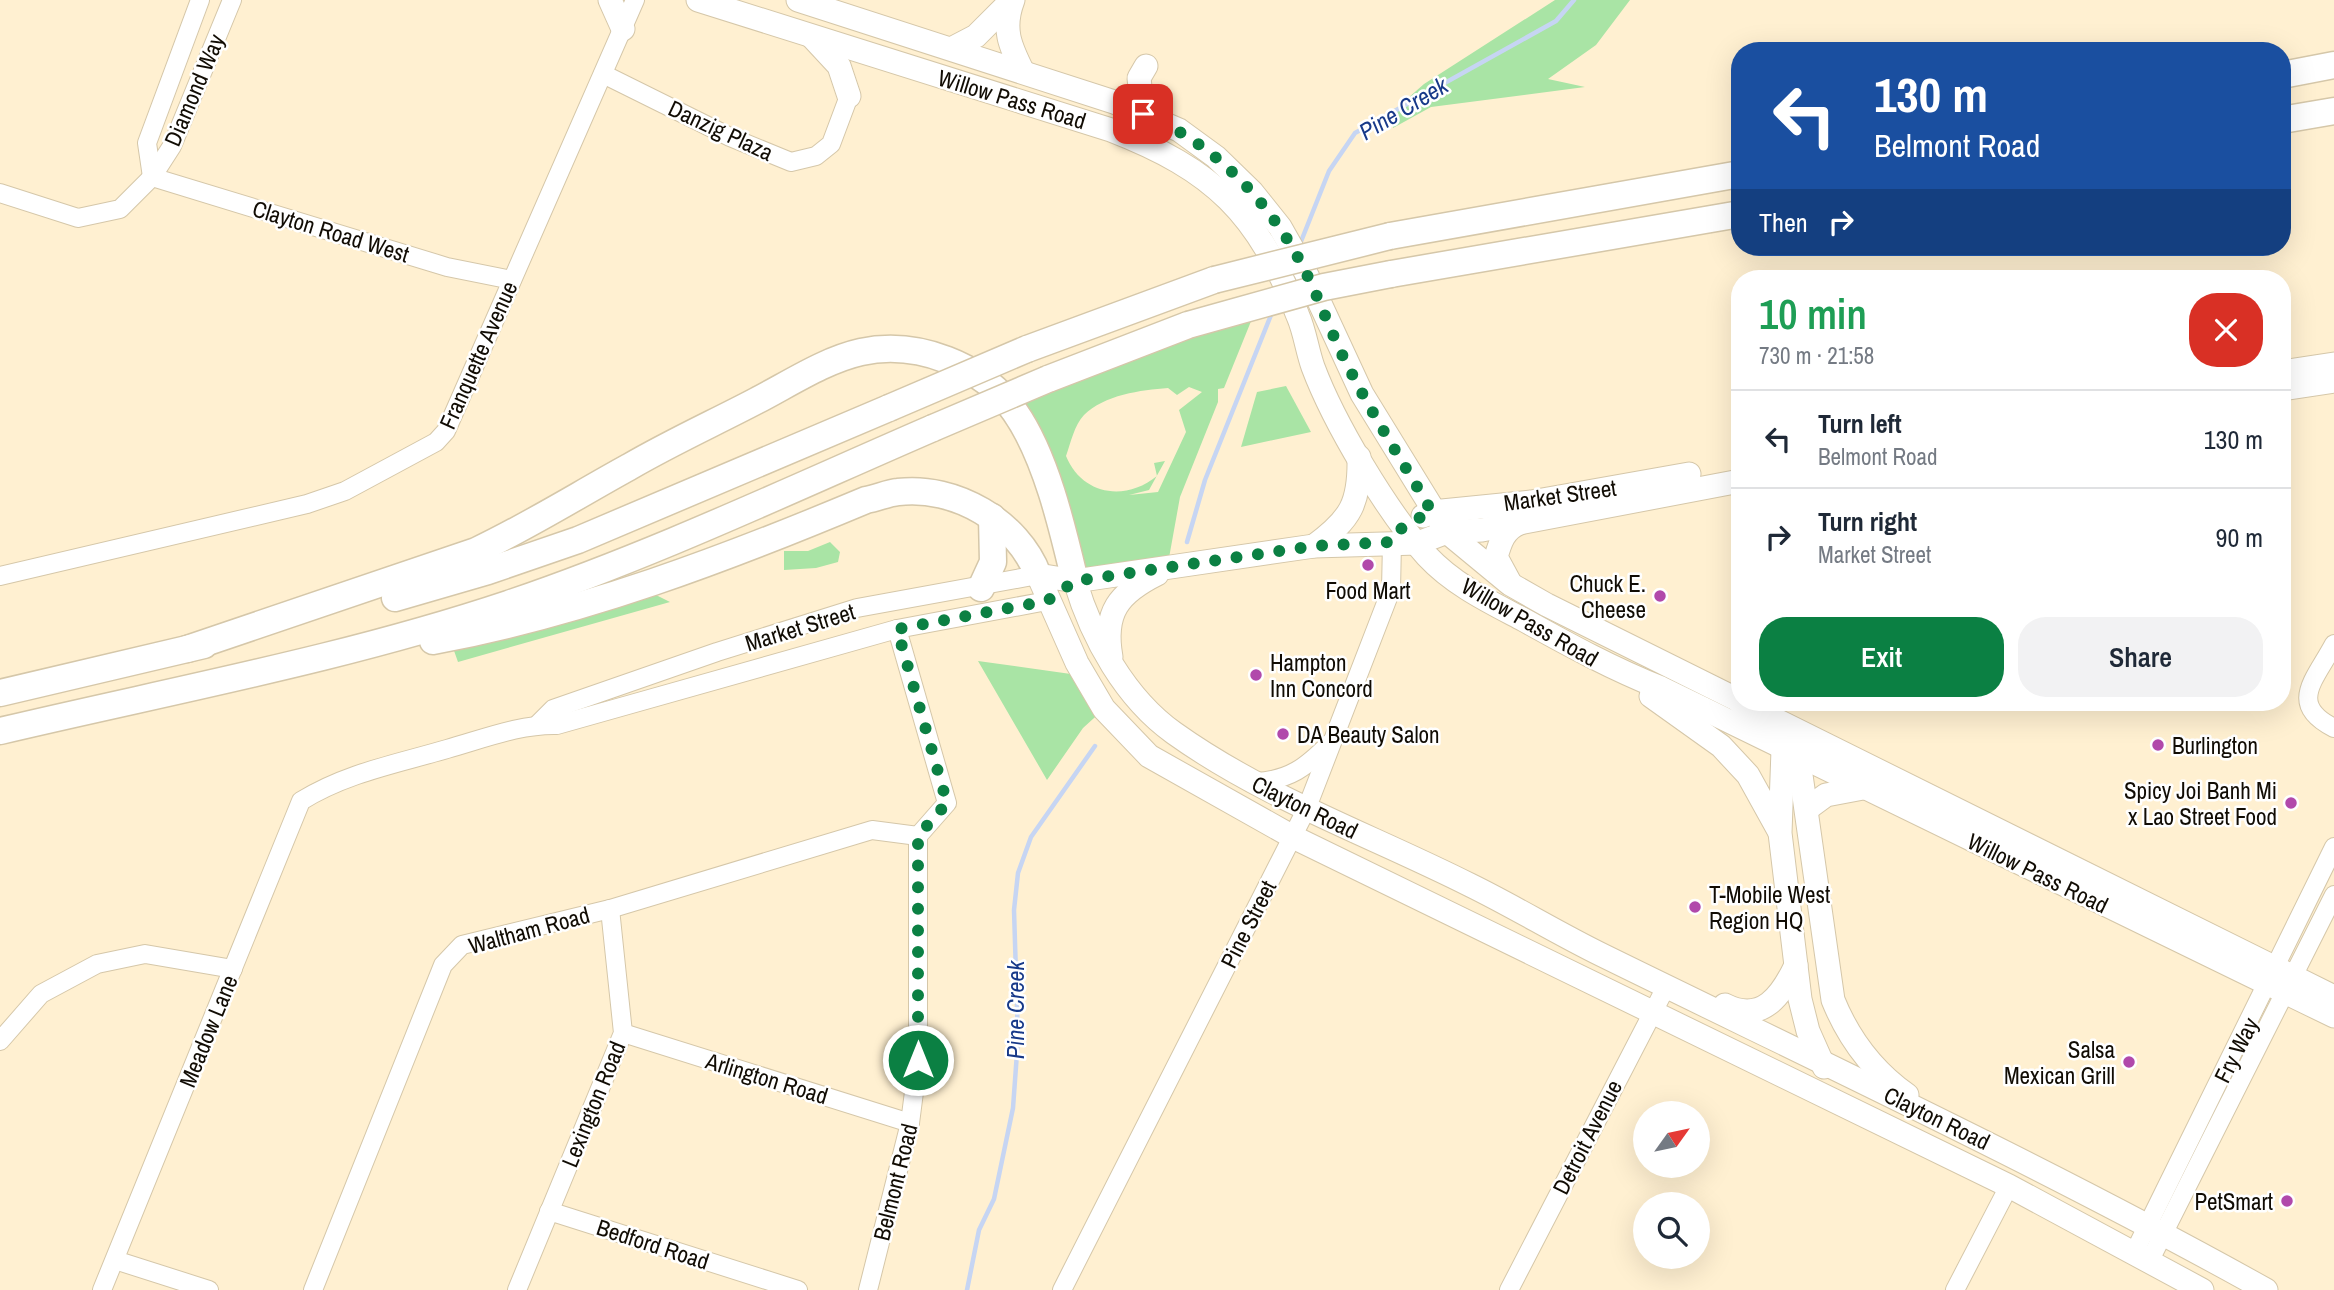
<!DOCTYPE html>
<html lang="en">
<head>
<meta charset="utf-8">
<style>
  :root { --surface:#fff; --page:#f2f2f3; --text:#1f2937; --muted:#747a83; --line:#e0e1e3; --accent:#0b8043 }
  body { margin:0; font-family:"Archivo Narrow",sans-serif; background:var(--page); color:var(--text); height:100vh; display:flex; flex-direction:column; font-size:26px; white-space:nowrap }
  * { box-sizing:border-box; margin:0 }
  p { font-size:23px; color:var(--muted) }
  .icon { flex:none; width:38px; height:38px; fill:none; stroke:currentColor; stroke-width:2; stroke-linecap:round; stroke-linejoin:round }
  .map { position:relative; flex:1; overflow:hidden }
  .sheet { position:absolute; left:1731px; top:270px; width:560px; height:441px; display:flex; flex-direction:column; background:var(--surface); border-radius:28px; box-shadow:0 7px 28px #0002 }
  .sheet>* { flex:none }
  .hud { position:absolute; left:1731px; top:42px; width:560px; height:214px; border-radius:28px; box-shadow:0 7px 28px #0002; background:#1a4fa0; color:#fff; overflow:hidden }
  .needle { width:46px; rotate:57deg }
  .controls { position:absolute; left:1633px; top:1101px; display:grid; gap:14px }
  .controls a { display:grid; place-items:center; width:77px; height:77px; border-radius:50%; background:var(--surface); box-shadow:0 7px 28px #0002; font-size:35px }
  .pin { position:absolute; display:grid; place-items:center; width:60px; height:60px; color:#fff; margin:-30px; border-radius:14px; box-shadow:0 4px 10px #0006 }
  .me { position:absolute; width:77px; margin:-38px; rotate:0deg; stroke-linejoin:round; filter:drop-shadow(0 0 5px #0008) }
  .turn { display:flex; align-items:center; gap:24px; height:147px; padding:0 28px; font-size:32px }
  .turn .icon { width:91px; height:91px; stroke-width:2.5 }
  .turn b { display:block; font-size:49px; line-height:60px }
  .then { display:flex; align-items:center; height:66px; padding:0 28px; background:#0003; gap:14px; font-size:26px }
  .round { display:grid; place-items:center; flex:none; width:74px; height:74px; border-radius:28px; background:var(--page) }
  .overview { display:flex; align-items:center; justify-content:space-between; height:119px; padding:0 28px }
  h1 { font-size:42px; font-weight:600; line-height:52px; color:#1e9e55 }
  .primary-button { display:flex; gap:14px; margin-top:auto; padding:14px 28px }
  .primary-button a { flex:1; height:80px; border-radius:28px; background:var(--accent); color:#fff; font-size:28px; font-weight:600; line-height:80px; text-align:center }
  .primary-button a+a { background:var(--page); color:var(--text) }
  ul { padding:0; list-style:none }
  li { display:flex; align-items:center; gap:21px; height:98px; padding:0 28px; border-top:2px solid var(--line) }
  li div { flex:1 }
  li b { display:block; font-size:26px }
  li em { font-style:normal }
  .map>svg:first-child { display:block }
  .green { fill:#a9e4a5; fill-rule:evenodd }
  .lines { fill:none; stroke-linecap:round; stroke-linejoin:round }
  .stream { stroke:#c6d5f3; stroke-width:4.5 }
  .minor-casing { stroke:#d5c7a9; stroke-width:20 }
  .major-casing { stroke:#d5c7a9; stroke-width:25 }
  .highway-casing { stroke:#d5c7a9; stroke-width:29 }
  .minor { stroke:#fff; stroke-width:18 }
  .major { stroke:#fff; stroke-width:23 }
  .highway { stroke:#fff; stroke-width:26 }
  .highway-bridge-casing { stroke:#d5c7a9; stroke-width:29; stroke-linecap:butt }
  .highway-bridge { stroke:#fff; stroke-width:26 }
  .route { stroke:#0b8043; stroke-width:12; stroke-dasharray:0 21.6 }
  .poi-dot { fill:#b149ab; stroke:#fff; stroke-width:2.5 }
  .labels { text-anchor:middle; dominant-baseline:central; stroke-width:5; stroke-linejoin:round; paint-order:stroke }
  .street-label { font-size:23px; fill:#110c04; stroke:#fff }
  .poi-label { font-size:23px; fill:#110c04; stroke:#fff; text-anchor:end }
  .water-label { font-size:24px; font-style:italic; fill:#173989; stroke:#fff }
</style>
</head>
<body>
<div class="map">
<svg width="2334" height="1290" viewBox="0 0 2334 1290">
  <rect width="100%" height="100%" fill="#fff0d1"/>
  <g class="green">
    <path d="M1555,0H1630L1596,45L1548,79L1585,87L1431,107L1393,128L1391,113L1424,84Z"/>
    <path d="M1258,304L1224,388L1218,389V402L1180,497L1167,569L1075,581L1015,412L1048,379ZM1189,387L1202,392L1179,410L1186,432L1158,492L1129,495L1149,490L1165,461L1154,463L1157,476C1125,502 1082,495 1066,456C1071,442 1074,426 1084,415C1104,395 1141,390 1168,388L1177,395Z"/>
    <path d="M1286,386L1311,432L1241,447L1257,392Z"/>
    <path d="M830,542L840,552L838,562L816,568L784,570V551H808Z"/>
    <path d="M642,588L670,602L458,662L452,645L491,642L579,607Z"/>
    <path d="M978,661L1085,676L1104,709L1083,728L1047,780Z"/>
  </g>
  <g class="lines">
    <g class="stream">
      <path d="M1300,244L1329,171L1355,133L1556,21L1574,0"/>
      <path d="M1187,542L1205,480L1273,310"/>
      <path d="M967,1290L979,1230L994,1199L1013,1108L1018,1039L1014,910L1018,873L1031,837L1095,746"/>
    </g>
    <defs>
      <g id="minor">
        <path d="M603,74L730,137L791,162L816,156L831,144L849,96"/>
        <path d="M152,177L447,267L512,280"/>
        <path d="M152,177L147,143L200,0"/>
        <path d="M0,193L78,218L120,209L152,177L172,146L232,0"/>
        <path d="M0,576L307,504L345,491L436,442L446,431L635,0"/>
        <path d="M2334,644C2315,680 2287,704 2334,728"/>
        <path d="M538,724L553,709L717,652L857,608L1038,575"/>
        <path d="M1256,782C1290,780 1306,767 1330,743"/>
        <path d="M623,1033L910,1123"/>
        <path d="M0,1041L41,994L97,964L145,954L233,969"/>
        <path d="M549,1211L798,1290"/>
        <path d="M2135,1251L2334,847"/>
        <path d="M115,1260L209,1290"/>
        <path d="M2150,1260L2334,895"/>
        <path d="M102,1290L301,801C346,773 396,764 447,749C483,739 520,724 557,725L897,629L1047,601"/>
        <path d="M313,1290L443,965L462,945L610,909L872,830L918,836"/>
        <path d="M517,1290L623,1033L610,909"/>
        <path d="M868,1290L910,1123L918,1061V836L947,803L897,629"/>
        <path d="M1062,1290L1306,810L1391,590L1392,542"/>
        <path d="M1509,1290L1667,985"/>
        <path d="M1955,1290L2009,1186"/>
      </g>
      <g id="major">
        <path d="M610,0L623,29"/>
        <path d="M698,0L1111,130C1214,170 1258,213 1298,316C1305,332 1307,350 1313,367C1334,423 1387,512 1427,556C1454,585 1490,602 1524,620C1569,645 1613,669 1661,688L2334,1016"/>
        <path d="M798,0L1114,102L1179,130L1216,157L1252,192L1280,227L1305,271L1362,394L1447,532L1510,584L1547,605L1740,701"/>
        <path d="M1013,0C1002,29 1010,46 1023,72"/>
        <path d="M813,38L839,66L849,96"/>
        <path d="M953,48L976,36L1012,0"/>
        <path d="M1143,114L1139,78L1146,66"/>
        <path d="M2282,372L2334,364"/>
        <path d="M2282,389L2334,381"/>
        <path d="M1740,481L1482,530L1447,532L1418,543L1314,546L1075,581L1038,575L1077,663L1104,709L1149,756L1293,837L2009,1186L2202,1290"/>
        <path d="M1423,516L1432,512L1531,502L1689,474"/>
        <path d="M1314,546C1351,519 1360,503 1359,457"/>
        <path d="M1075,581C1092,638 1125,698 1174,733C1265,798 1371,835 1470,885C1515,907 1557,933 1602,955C1824,1064 2049,1169 2266,1290"/>
        <path d="M1509,581L1496,557C1500,543 1504,529 1520,523"/>
        <path d="M1111,657C1103,612 1119,593 1157,574"/>
        <path d="M1651,696L1721,746L1748,775L1779,831"/>
        <path d="M1740,702L2334,997"/>
        <path d="M1787,737L1783,750L1780,833L1800,999L1808,1031L1824,1067"/>
        <path d="M1797,747L1833,1000C1848,1037 1873,1071 1907,1095"/>
        <path d="M1807,809L1826,795L1863,788"/>
        <path d="M1725,1005C1762,1024 1782,995 1796,965"/>
      </g>
      <g id="highway">
        <path d="M2282,75L2334,65"/>
        <path d="M2282,120L2334,111"/>
        <path d="M1390,236L1740,174"/>
        <path d="M1391,274L1740,214"/>
        <path d="M1027,349L1214,280"/>
        <path d="M1048,379L1188,325"/>
        <path d="M981,588L993,562L992,517"/>
        <path d="M395,598L488,571L578,540L889,408"/>
        <path d="M433,641C583,613 725,559 866,500C877,498 888,493 898,492C955,485 1018,522 1038,575"/>
        <path d="M187,649L476,551C529,526 578,495 629,467C670,443 714,423 756,401C789,384 825,360 861,352C917,340 983,365 1015,412C1046,456 1063,530 1075,581"/>
        <path d="M0,693L204,645"/>
        <path d="M0,731C169,691 343,659 508,604C653,555 792,489 933,428"/>
      </g>
    </defs>
    <use href="#minor" class="minor-casing"/>
    <use href="#major" class="major-casing"/>
    <use href="#highway" class="highway-casing"/>
    <use href="#minor" class="minor"/>
    <use href="#major" class="major"/>
    <use href="#highway" class="highway"/>
    <defs>
      <g id="highway-bridge">
        <path d="M1214,280L1390,236"/>
        <path d="M1188,325L1324,287L1391,274"/>
        <path d="M889,408L1027,349"/>
        <path d="M933,428L1048,379"/>
      </g>
    </defs>
    <use href="#highway-bridge" class="highway-bridge-casing"/>
    <use href="#highway-bridge" class="highway-bridge"/>
  </g>
  <g class="lines">
    <path class="route" d="M918,1060V836L947,803L897,629L1047,601L1075,581L1314,546L1392,542L1404,525L1432,512C1404,464 1374,418 1349,368C1332,337 1321,302 1305,271C1272,204 1213,141 1143,114"/>
  </g>
  <g class="poi-dot">
    <circle cx="1368" cy="565" r="7"/>
    <circle cx="1660" cy="596" r="7"/>
    <circle cx="1256" cy="675" r="7"/>
    <circle cx="1283" cy="734" r="7"/>
    <circle cx="2158" cy="745" r="7"/>
    <circle cx="2291" cy="803" r="7"/>
    <circle cx="1695" cy="907" r="7"/>
    <circle cx="2129" cy="1062" r="7"/>
    <circle cx="2287" cy="1201" r="7"/>
  </g>
  <g class="labels">
    <g class="street-label">
      <text transform="translate(194 90) rotate(-67)">Diamond Way</text>
      <text transform="translate(1012 99) rotate(17)">Willow Pass Road</text>
      <text transform="translate(721 130) rotate(25)">Danzig Plaza</text>
      <text transform="translate(331 231) rotate(17)">Clayton Road West</text>
      <text transform="translate(478 355) rotate(-66)">Franquette Avenue</text>
      <text transform="translate(1560 495) rotate(-8)">Market Street</text>
      <text transform="translate(1530 622) rotate(30)">Willow Pass Road</text>
      <text transform="translate(800 627) rotate(-17)">Market Street</text>
      <text transform="translate(1305 807) rotate(26)">Clayton Road</text>
      <text transform="translate(2038 873) rotate(26)">Willow Pass Road</text>
      <text transform="translate(1248 924) rotate(-63)">Pine Street</text>
      <text transform="translate(529 930) rotate(-15)">Waltham Road</text>
      <text transform="translate(208 1031) rotate(-68)">Meadow Lane</text>
      <text transform="translate(2236 1050) rotate(-63)">Fry Way</text>
      <text transform="translate(767 1078) rotate(17)">Arlington Road</text>
      <text transform="translate(593 1104) rotate(-68)">Lexington Road</text>
      <text transform="translate(1937 1118) rotate(26)">Clayton Road</text>
      <text transform="translate(1587 1137) rotate(-63)">Detroit Avenue</text>
      <text transform="translate(895 1182) rotate(-76)">Belmont Road</text>
      <text transform="translate(653 1244) rotate(18)">Bedford Road</text>
    </g>
    <g class="poi-label">
      <text x="1646" y="583">Chuck E.<tspan x="1646" dy="26">Cheese</tspan></text>
      <text x="1368" y="590" text-anchor="middle">Food Mart</text>
      <text x="1270" y="662" text-anchor="start">Hampton<tspan x="1270" dy="26">Inn Concord</tspan></text>
      <text x="1297" y="734" text-anchor="start">DA Beauty Salon</text>
      <text x="2172" y="745" text-anchor="start">Burlington</text>
      <text x="2277" y="790">Spicy Joi Banh Mi<tspan x="2277" dy="26">x Lao Street Food</tspan></text>
      <text x="1709" y="894" text-anchor="start">T-Mobile West<tspan x="1709" dy="26">Region HQ</tspan></text>
      <text x="2115" y="1049">Salsa<tspan x="2115" dy="26">Mexican Grill</tspan></text>
      <text x="2273" y="1201">PetSmart</text>
    </g>
    <g class="water-label">
      <text transform="translate(1403 108) rotate(-31)">Pine Creek</text>
      <text transform="translate(1015 1010) rotate(-90)">Pine Creek</text>
    </g>
  </g>
</svg>
<div class="controls">
<a><svg class="needle" viewBox="-14 -14 28 28"><path d="M0-13l5 13h-10z" fill="#e53935"/><path d="M0 13l5-13h-10z" fill="#747a83"/></svg></a>
<a><svg class="icon" aria-label="search" viewBox="0 0 24 24"><circle cx="10" cy="10" r="6"/><path d="M15 15l6 6"/></svg></a>
</div>
<div class="pin" style="left:1143px;top:114px;background:#d93025"><svg class="icon" aria-label="arrive" viewBox="0 0 24 24"><path d="M6 21V4h12l-3 4 3 4H6"/></svg></div>
<svg class="me" style="left:918px;top:1060px" viewBox="-20 -20 40 40"><circle r="17" fill="#0b8043" stroke="#fff" stroke-width="3"/><path d="M0-11L8 9 0 5-8 9z" fill="#fff"/></svg>
<div class="hud">
<div class="turn"><svg class="icon" aria-label="left" viewBox="0 0 24 24"><path d="M17 20v-9H6M10 6l-5 5 5 5"/></svg><div><b>130 m</b>Belmont Road</div></div>
<div class="then">Then<svg class="icon" aria-label="right" viewBox="0 0 24 24"><path d="M7 20v-9h11M14 6l5 5-5 5"/></svg></div>
</div>
<section class="sheet">
<div class="overview"><div><h1>10 min</h1><p>730 m · 21:58</p></div><a class="round" style="background:#d93025;color:#fff"><svg class="icon" aria-label="close" viewBox="0 0 24 24"><path d="M6 6l12 12M18 6L6 18"/></svg></a></div>
<ul>
<li><svg class="icon" aria-label="left" viewBox="0 0 24 24"><path d="M17 20v-9H6M10 6l-5 5 5 5"/></svg><div><b>Turn left</b><p>Belmont Road</p></div><em>130 m</em></li>
<li><svg class="icon" aria-label="right" viewBox="0 0 24 24"><path d="M7 20v-9h11M14 6l5 5-5 5"/></svg><div><b>Turn right</b><p>Market Street</p></div><em>90 m</em></li>
</ul>
<div class="primary-button"><a>Exit</a><a>Share</a></div>
</section>
</div>
</body>
</html>
